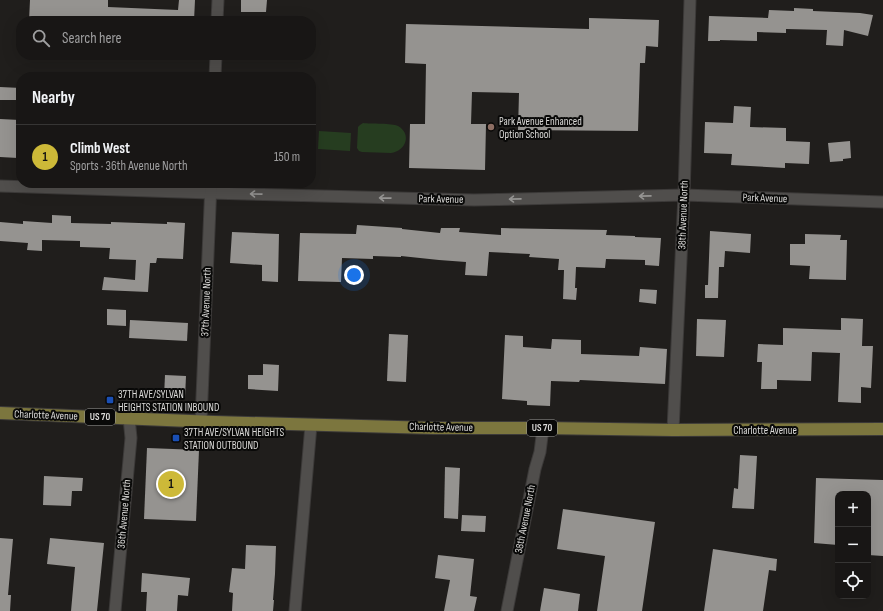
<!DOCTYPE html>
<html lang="en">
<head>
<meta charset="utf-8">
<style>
	body { margin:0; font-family:"Sofia Sans Condensed",sans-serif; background:#252322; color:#f1f3f6 }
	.controls { position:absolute; right:12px; bottom:12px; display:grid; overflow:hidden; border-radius:8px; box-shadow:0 4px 16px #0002 }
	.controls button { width:36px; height:36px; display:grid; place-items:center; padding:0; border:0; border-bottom:1px solid #363534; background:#181615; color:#f1f3f6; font:20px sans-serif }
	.you { position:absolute; left:354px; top:275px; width:14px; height:14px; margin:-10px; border:3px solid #fff; border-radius:50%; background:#1a73e8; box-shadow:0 0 0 6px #1a73e833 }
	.badge { display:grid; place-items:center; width:26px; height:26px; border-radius:50%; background:#cdb938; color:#111; font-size:13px; font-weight:700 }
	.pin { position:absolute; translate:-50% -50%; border:2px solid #fff; box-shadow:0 1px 4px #0006 }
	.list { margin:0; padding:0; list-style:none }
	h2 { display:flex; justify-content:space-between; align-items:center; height:52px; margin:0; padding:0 16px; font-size:17px }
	h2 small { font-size:13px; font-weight:400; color:#9f9fa0 }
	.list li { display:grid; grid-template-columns:26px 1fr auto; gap:12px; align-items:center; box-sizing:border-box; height:64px; padding:0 16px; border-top:1px solid #363534 }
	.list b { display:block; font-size:15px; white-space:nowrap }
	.list p { margin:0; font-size:13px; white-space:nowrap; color:#9f9fa0 }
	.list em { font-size:13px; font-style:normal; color:#9f9fa0 }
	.icon { flex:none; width:22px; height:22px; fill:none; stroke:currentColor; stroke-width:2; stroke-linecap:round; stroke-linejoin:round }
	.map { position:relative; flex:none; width:883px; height:611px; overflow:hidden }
	.search { position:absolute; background:#181615; box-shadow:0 4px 16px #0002; left:16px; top:16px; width:300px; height:44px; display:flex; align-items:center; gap:10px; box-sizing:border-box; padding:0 14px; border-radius:16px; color:#9f9fa0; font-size:15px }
	.panel { position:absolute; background:#181615; box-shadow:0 4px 16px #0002; left:16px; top:72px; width:300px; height:116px; border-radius:16px }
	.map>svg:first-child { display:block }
	.green { fill:#263d20 }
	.building { fill:#959390 }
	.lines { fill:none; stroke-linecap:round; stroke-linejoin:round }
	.street-casing { stroke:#3c3a39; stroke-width:13 }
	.primary-casing { stroke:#3c3a39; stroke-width:14 }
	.street { stroke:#504e4c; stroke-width:11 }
	.primary { stroke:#7c763e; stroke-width:12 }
	.oneway { stroke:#959492 }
	.education-dot { fill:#8d6e63; stroke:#090908; stroke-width:1.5 }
	.transit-dot { fill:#1a4fb4; stroke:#090908; stroke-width:1.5 }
	.labels { text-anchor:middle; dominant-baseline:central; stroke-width:4; stroke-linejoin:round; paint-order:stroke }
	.shield { fill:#090908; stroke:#9b9b99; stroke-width:1 }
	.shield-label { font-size:10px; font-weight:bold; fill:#dad9d7 }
	.poi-label { font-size:11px; fill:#dad9d7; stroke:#090908; text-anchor:start }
	.street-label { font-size:11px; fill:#dad9d7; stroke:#090908 }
</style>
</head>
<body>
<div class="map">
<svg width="883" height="611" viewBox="0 0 883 611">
	<rect width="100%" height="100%" fill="#201e1c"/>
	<!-- green -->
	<g class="green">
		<path d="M363 123C371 124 392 123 398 126 412 134 406 151 391 153L362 152 359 151 357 148 358 127 360 125Z"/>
		<polygon points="319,131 351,133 350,151 318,149"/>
	</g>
	<!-- building -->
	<g class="building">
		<polygon points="30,0 108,0 108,7 178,10 179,0 195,0 194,21 92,21 92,18 70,16 70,21 29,21"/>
		<polygon points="241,0 267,0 266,12 241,12"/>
		<polygon points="794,8 813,9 813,11 860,13 873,15 868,36 844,30 843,46 826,45 827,30 786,29 786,33 757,32 757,41 720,40 720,41 708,41 709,16 768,18 769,10 794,11"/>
		<polygon points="589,18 659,20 658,47 646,46 645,63 640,63 638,131 518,130 519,93 472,92 471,124 486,124 485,170 409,168 410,124 425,124 426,64 405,63 406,24 589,29"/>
		<polygon points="0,87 21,88 21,100 0,100"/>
		<polygon points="734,106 751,107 750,127 786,128 786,141 810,142 809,164 785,163 785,168 731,165 732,154 704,153 705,122 733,123"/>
		<polygon points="0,119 20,120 18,158 0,157"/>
		<polygon points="850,141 851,158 843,159 843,161 830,162 828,143"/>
		<polygon points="52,215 71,216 71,223 111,224 111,222 167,224 167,222 185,223 183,259 157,258 156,263 150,263 148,292 102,290 104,277 135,280 136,260 109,259 110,248 80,247 80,241 42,240 42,251 27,250 28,243 0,241 0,222 23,224 23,221 52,223"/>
		<polygon points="357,225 402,228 402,229 440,233 441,228 460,228 459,232 501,235 501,228 607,230 606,235 635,236 635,237 661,238 659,266 645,265 645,260 606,259 605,268 576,267 575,288 577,288 576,300 563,299 564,270 558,270 559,259 529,257 530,254 489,252 487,276 465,275 466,262 439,260 401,256 401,257 373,256 373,259 342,258 341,282 298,281 300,233 356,234"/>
		<polygon points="710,231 751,234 750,253 725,251 724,267 719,267 718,298 705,298 705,285 708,285"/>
		<polygon points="232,232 279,234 278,282 262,281 262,265 230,263"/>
		<polygon points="805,234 841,235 840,240 847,240 846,280 809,279 810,266 790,265 790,244 805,244"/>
		<polygon points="640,289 657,290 656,304 639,302"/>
		<polygon points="107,309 126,310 126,326 107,325"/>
		<polygon points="841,318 863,319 862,346 873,346 871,388 861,387 861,403 838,402 840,353 812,352 811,381 777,380 777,389 761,389 762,362 757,362 758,344 783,345 783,328 841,330"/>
		<polygon points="697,319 726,320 724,357 696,356"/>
		<polygon points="130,320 188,323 187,341 129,338"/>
		<polygon points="389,334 408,335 406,382 387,381"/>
		<polygon points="505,335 523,336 523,347 551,349 552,339 581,340 581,354 639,356 640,347 667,349 665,384 580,380 579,382 551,381 550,406 527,405 527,401 502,399"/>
		<polygon points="263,364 279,365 278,391 248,389 248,375 263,375"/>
		<polygon points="165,375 186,376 185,398 164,397"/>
		<polygon points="147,448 199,450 196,521 144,519"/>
		<polygon points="740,455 757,456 754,509 732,508 734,488 738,489"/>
		<polygon points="445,467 460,468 458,519 444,518"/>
		<polygon points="44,476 83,478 82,491 72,491 71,506 43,505"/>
		<polygon points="816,478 883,480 883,556 868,555 868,494 838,494 838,545 814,543"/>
		<polygon points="563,509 655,522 642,611 597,611 605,556 557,549"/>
		<polygon points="462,515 486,516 485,532 461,531"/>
		<polygon points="0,538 13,539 8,595 11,595 10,611 0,611"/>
		<polygon points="50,538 104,543 97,611 71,611 75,567 47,564"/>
		<polygon points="246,545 276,546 275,574 273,600 274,600 273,611 232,611 233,593 229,592 232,568 245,569"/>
		<polygon points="713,549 777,559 776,571 769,570 763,611 704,611"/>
		<polygon points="438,555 474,559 470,596 477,597 474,611 444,611 450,580 435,578"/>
		<polygon points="142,573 190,578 188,596 178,595 177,611 146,611 147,592 141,592"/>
		<polygon points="544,588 580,594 578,611 540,611"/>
	</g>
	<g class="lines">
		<defs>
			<g id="street">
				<polyline points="217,21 218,0"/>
				<polyline points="215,77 216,55"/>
				<polyline points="0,186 210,193 474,200 684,195 883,202"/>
				<polyline points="201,421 211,183"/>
				<polyline points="673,430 684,195 690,0"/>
				<polyline points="115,611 131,438 129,418"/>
				<polyline points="295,611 311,425"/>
				<polyline points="507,611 535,469 540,452 543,428"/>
			</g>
			<polyline id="primary" points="0,413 214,422 433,428 543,428 673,430 883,429"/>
		</defs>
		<!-- street casing -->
		<use href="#street" class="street-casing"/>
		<!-- primary casing -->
		<use href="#primary" class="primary-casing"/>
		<!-- street -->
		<use href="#street" class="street"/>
		<!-- primary -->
		<use href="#primary" class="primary"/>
	</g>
	<!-- one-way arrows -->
	<defs><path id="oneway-shaft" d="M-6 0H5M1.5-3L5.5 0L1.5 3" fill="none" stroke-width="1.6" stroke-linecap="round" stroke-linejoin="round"/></defs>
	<g class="oneway">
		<use href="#oneway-shaft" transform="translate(256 194) rotate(-179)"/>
		<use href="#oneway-shaft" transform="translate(645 196) rotate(179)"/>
		<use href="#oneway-shaft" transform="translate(385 198) rotate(-179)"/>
		<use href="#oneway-shaft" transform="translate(515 199) rotate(179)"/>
	</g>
	<!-- markers -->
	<circle class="education-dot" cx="491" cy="127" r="4"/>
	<g class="transit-dot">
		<rect x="106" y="396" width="8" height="8" rx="2"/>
		<rect x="172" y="434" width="8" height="8" rx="2"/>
	</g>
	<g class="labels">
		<!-- shield labels -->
		<g class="shield">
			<rect x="85" y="409" width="30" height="16" rx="3"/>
			<rect x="527" y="420" width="30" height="16" rx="3"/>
		</g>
		<g class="shield-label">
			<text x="100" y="417">US 70</text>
			<text x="542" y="428">US 70</text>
		</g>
		<!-- poi labels -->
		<g class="poi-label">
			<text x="499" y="121">Park Avenue Enhanced<tspan x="499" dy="13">Option School</tspan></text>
			<text x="118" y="394">37TH AVE/SYLVAN<tspan x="118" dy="13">HEIGHTS STATION INBOUND</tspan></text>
			<text x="184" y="432">37TH AVE/SYLVAN HEIGHTS<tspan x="184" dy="13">STATION OUTBOUND</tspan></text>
		</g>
		<!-- street labels -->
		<g class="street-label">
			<text transform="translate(765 198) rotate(2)">Park Avenue</text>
			<text transform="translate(441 199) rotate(1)">Park Avenue</text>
			<text transform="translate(683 215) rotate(-88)">38th Avenue North</text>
			<text transform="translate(206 302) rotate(-88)">37th Avenue North</text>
			<text transform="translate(46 415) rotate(2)">Charlotte Avenue</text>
			<text transform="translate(441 427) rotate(1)">Charlotte Avenue</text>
			<text x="765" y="430">Charlotte Avenue</text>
			<text transform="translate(124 514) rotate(-85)">36th Avenue North</text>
			<text transform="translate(525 519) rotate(-79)">38th Avenue North</text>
		</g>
	</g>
</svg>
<div class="controls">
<button>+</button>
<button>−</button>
<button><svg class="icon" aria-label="locate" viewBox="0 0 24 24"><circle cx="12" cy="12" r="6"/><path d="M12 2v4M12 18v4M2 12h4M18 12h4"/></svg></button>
</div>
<div class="you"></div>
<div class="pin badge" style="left:171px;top:484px">1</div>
<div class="search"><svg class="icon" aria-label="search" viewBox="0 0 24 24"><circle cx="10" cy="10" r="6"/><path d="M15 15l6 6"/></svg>Search here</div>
<section class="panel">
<h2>Nearby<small></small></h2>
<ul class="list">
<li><span class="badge">1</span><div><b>Climb West</b><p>Sports · 36th Avenue North</p></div><em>150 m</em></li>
</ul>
</section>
</div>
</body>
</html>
